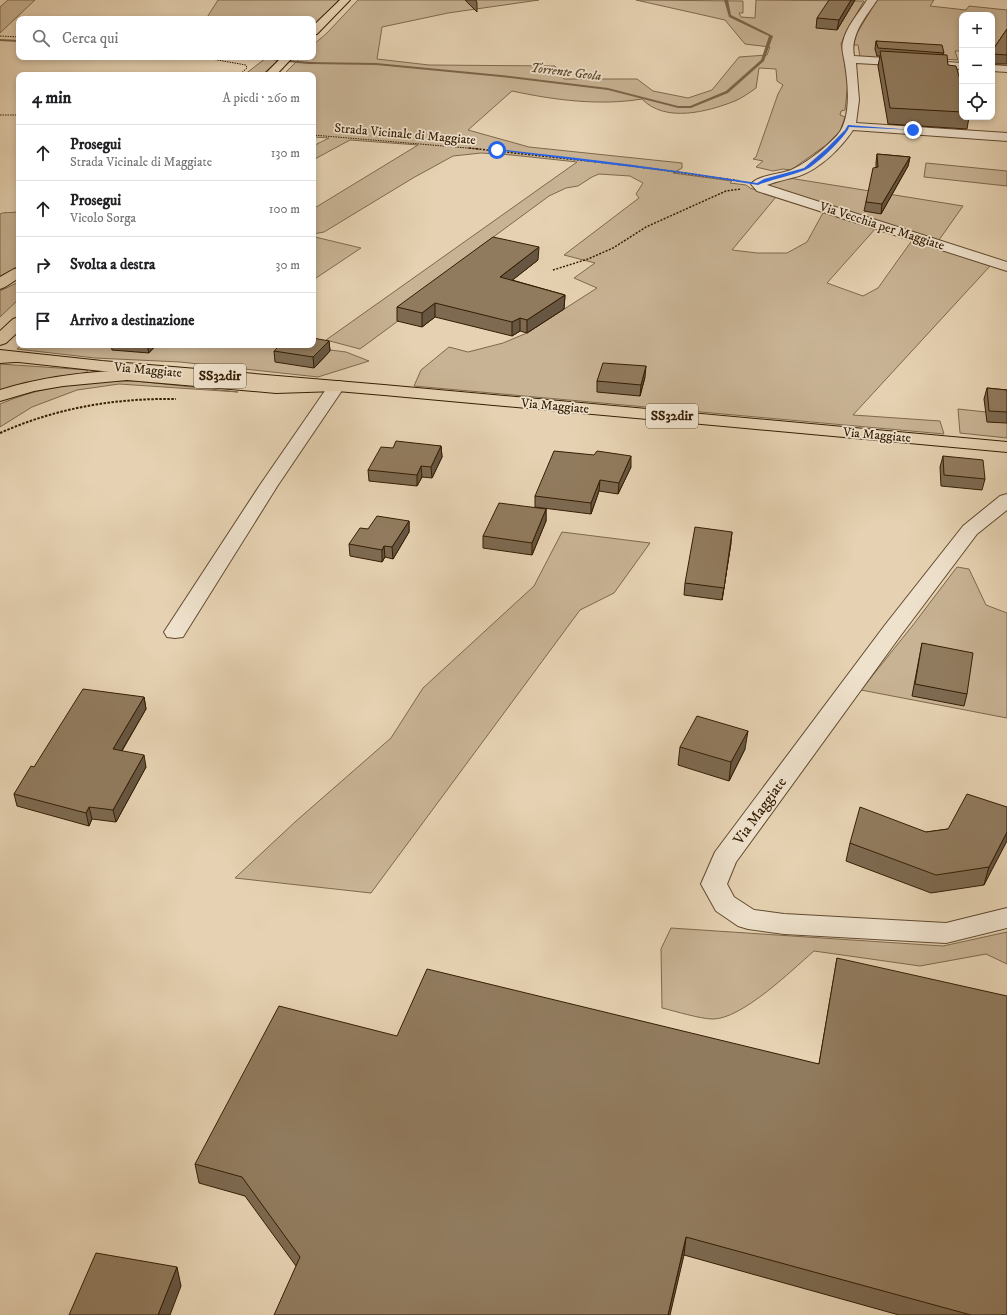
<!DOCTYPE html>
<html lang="it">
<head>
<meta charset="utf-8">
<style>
	body { margin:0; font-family:"IM FELL DW Pica",serif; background:#f6f6f6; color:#202124 }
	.controls { position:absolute; right:12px; top:12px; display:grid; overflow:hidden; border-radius:8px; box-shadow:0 2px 6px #0003 }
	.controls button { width:36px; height:36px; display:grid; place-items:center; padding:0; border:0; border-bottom:1px solid #e0e0e0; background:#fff; color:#202124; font:20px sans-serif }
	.stop { position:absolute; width:12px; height:12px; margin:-9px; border:3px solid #2563eb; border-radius:50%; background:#fff }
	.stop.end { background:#2563eb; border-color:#fff; box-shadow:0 1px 4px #0008 }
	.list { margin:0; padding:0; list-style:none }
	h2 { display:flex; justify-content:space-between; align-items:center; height:52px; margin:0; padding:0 16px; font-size:17px }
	h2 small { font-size:13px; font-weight:400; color:#757577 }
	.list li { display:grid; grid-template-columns:26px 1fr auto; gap:12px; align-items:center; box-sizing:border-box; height:56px; padding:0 16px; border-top:1px solid #e0e0e0 }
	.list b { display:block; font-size:15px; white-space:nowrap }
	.list p { margin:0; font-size:13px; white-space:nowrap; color:#757577 }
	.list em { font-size:13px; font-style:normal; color:#757577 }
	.icon { flex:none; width:22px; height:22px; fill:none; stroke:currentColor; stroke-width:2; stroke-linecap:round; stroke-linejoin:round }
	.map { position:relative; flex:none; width:1007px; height:1315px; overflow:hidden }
	.search { position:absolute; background:#fff; box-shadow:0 2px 6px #0003; left:16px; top:16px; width:300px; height:44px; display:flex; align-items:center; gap:10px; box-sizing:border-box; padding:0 14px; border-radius:8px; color:#757577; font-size:15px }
	.panel { position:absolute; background:#fff; box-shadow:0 2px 6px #0003; left:16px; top:72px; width:300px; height:276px; border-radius:8px }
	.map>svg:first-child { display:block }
	.green { fill:#c8b394; stroke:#7e684c }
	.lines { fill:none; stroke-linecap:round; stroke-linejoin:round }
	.stream { fill:#7b6448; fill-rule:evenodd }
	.minor-casing { stroke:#614a2f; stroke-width:2 }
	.major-casing { stroke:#351d03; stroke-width:2 }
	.highway-casing { stroke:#351d03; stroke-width:2 }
	.path-far2 { stroke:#351d03; stroke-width:1; stroke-dasharray:1.5 1; stroke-linecap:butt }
	.path-far1 { stroke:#351d03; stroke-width:1.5; stroke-dasharray:2 1.5; stroke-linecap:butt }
	.path { stroke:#351d03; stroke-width:2; stroke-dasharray:2.5 1.5; stroke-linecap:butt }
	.minor { fill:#efe2cd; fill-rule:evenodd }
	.major { fill:#e6d2b2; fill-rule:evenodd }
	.highway { fill:#e6d2b2; fill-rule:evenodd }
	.wall { fill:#7d6a51; stroke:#351d03 }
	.shaded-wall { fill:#665642; stroke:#351d03 }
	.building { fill:#917b5e; stroke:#351d03 }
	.route { fill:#2563eb }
	.labels { text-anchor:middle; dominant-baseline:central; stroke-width:3.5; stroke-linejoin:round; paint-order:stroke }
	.far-water-label { font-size:13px; font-style:italic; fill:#5e472b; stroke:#efe2cd }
	.far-street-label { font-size:13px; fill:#351d03; stroke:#efe2cd }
	.shield { fill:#efe2cd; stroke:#6d5840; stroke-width:1 }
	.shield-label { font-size:14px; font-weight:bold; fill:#351d03 }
	.street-label { font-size:15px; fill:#351d03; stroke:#efe2cd }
</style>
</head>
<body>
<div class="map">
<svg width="1007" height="1315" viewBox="0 0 1007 1315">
	<rect width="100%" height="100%" fill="#e6d2b2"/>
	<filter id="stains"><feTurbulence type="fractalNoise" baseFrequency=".005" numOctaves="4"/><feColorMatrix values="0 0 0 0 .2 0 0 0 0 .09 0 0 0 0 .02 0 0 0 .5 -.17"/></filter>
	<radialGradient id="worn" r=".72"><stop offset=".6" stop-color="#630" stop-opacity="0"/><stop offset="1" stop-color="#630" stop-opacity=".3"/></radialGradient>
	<!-- green -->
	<g class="green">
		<polygon points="8,0 35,0 0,33 0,7"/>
		<polygon points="218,0 339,0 313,27 313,19 206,19"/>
		<path d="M358 0H539L448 13 382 27 377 59 429 65 555 66 564 79H637L653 91 688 98 712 90 739 57 767 55 770 47 745 44 725 20 636 0 743 1V13H739L741 17 755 18 756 0 864 1 846 32 841 44 848 82 845 110 841 111 840 115 845 117 840 131 826 145 791 170 783 169 773 171 756 167 763 161 753 159 756 157 778 94 783 85 777 81 776 69 759 68 756 88C749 93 742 98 735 101 707 112 665 123 642 99 599 106 554 100 512 91L468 130 529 147 682 163V168L673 173 732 181 730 183 746 185 750 188 776 197 732 250 757 253H787L807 242 824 211 876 228 827 283 863 296 878 288 913 239 991 265 853 415 940 421 944 434 414 386 421 370 449 347 468 352 503 343 527 333 597 288 574 278 595 263 564 255 639 198 636 194 643 183 630 176 599 174 592 177 578 186 566 188 549 196 477 249 398 321 360 349 326 340 577 162 512 155 481 153 453 156 413 178 324 232 313 234V209L418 145 350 140 313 160V146L329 138 313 137V75H283L301 57H313V45L327 33Z"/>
		<polygon points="877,0 934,0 930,6 966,10 969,6 1007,10 1007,36 999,47 992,48 992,15 962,15 962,51 955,51 958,60 943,59 943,61 860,57 858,45 853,45 857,33"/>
		<polygon points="258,57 282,57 262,75 244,75 266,58"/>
		<polygon points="926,163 1007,171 1007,186 924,177"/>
		<polygon points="789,178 963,206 939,240 766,186"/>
		<path d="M19 211V265L0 279V214C7 211 12 214 19 211Z"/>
		<polygon points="315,237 361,248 313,280 313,239"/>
		<polygon points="19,282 19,299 0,317 0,291"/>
		<polygon points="21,345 291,345 346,352 369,361 318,377 180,362 95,358 17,349"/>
		<path d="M0 364 88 370 86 373C57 377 27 381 0 392Z"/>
		<path d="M98 381H136L238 392 119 384 77 390 32 407 0 427V404C32 390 64 385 98 381Z"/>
		<polygon points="958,409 986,412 1007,423 1007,438 960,433"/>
		<polygon points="562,532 650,543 614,593 580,610 371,893 235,878 295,822 391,738 423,688 534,586"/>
		<polygon points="957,567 969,569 986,605 1007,613 1007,718 861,690 913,625"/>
		<path d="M671 928 943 946 1007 932V964L986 954 920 966 814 951C792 970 742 1019 713 1019 700 1019 675 1011 662 1008L661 949Z"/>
	</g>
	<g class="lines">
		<!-- stream -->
		<g class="stream">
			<polygon points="724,0 728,0 731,15 773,36 764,61 728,93 691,108 678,108 608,90 501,77 376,65 309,64 277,61 261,57 309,62 376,63 501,75 608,88 678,106 690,106 726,91 761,60 769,36 729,17"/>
			<polygon points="0,39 19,40 19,42 0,41"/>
		</g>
		<defs>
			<g id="minor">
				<path d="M867 0H877C866 17 850 34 854 56L962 63V69L856 63 859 100 856 123 1007 133V141L853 130C841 148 820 169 799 176 789 179 777 181 767 185L1007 262V271L757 191 751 184C758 175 781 174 791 170 804 165 834 142 841 130 851 112 848 83 845 64 844 57 841 49 843 42 846 27 859 13 867 0Z"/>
				<polygon points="992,65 1007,66 1007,72 992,71"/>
				<polygon points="337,381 343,382 345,386 278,485 186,632 183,637 175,638 167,637 164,632 260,485 331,382"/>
				<polygon points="1007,494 1007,510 977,534 901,635 736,862 727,884 734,897 754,910 784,914 946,923 1007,908 1007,928 946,943 784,934 748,929 738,926 716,911 701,884 715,852 885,625 963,526 1000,496"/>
			</g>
			<polygon id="major" points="0,350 102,361 384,385 1007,442 1007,452 384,395 102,371 0,360"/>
			<g id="highway">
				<polygon points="340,0 350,0 317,34 313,35 313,26"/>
				<polygon points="282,57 293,57 276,75 264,75"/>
				<polygon points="19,268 19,278 5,287 0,289 0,277 14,269"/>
				<polygon points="19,317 19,331 6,343 0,345 0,331 13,319"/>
				<polygon points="0,353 29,355 31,358 29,361 0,363"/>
				<path d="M127 370 276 383 337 381 343 382 345 386 343 390 337 391 276 393 127 380 63 386 34 391 0 401V390C41 377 84 372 127 370Z"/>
			</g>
		</defs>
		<!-- minor casing -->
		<use href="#minor" class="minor-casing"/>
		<!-- major casing -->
		<use href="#major" class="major-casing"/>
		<!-- highway casing -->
		<use href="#highway" class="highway-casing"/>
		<!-- path-far2 -->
		<g class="path-far2">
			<polyline points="0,36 19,37"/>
			<polyline points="200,57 246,65 247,68 239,75"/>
			<polyline points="0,115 19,115"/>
			<polyline points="313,135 479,149"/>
		</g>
		<!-- path-far1 -->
		<g class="path-far1">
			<polyline points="469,148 633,166 740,181"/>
			<polyline points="553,270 588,259 613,248 646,227 726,191 741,189"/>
		</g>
		<!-- path -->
		<path class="path" d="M0 433C56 408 115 398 176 399"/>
		<!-- minor -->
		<use href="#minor" class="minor"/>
		<!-- major -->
		<use href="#major" class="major"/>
		<!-- highway -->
		<use href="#highway" class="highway"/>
	</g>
	<!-- wall -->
	<g class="wall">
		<polygon points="465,0 476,0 477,3 477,12"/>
		<polygon points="855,0 837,30 816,28 817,18"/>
		<polygon points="1007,29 1007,64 992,64 992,51"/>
		<polygon points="876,41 944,53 943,54 948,65 962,86 962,117 969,117 967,129 888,124 878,66 880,56 877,56 875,49"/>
		<polygon points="877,154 910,157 908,166 881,214 864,211 866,202 876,168 876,163"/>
		<polygon points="538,260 512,280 565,295 564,309 527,333 520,331 512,336 435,317 422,327 397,321 397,307"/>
		<polygon points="329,341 330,351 314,368 275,362 274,351"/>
		<polygon points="111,345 156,345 149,353 112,350"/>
		<polygon points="645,377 640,396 597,392 597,381"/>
		<polygon points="987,388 1007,390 1007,423 987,422 984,399"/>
		<polygon points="441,446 442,457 432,478 422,477 417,486 369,481 368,470 393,448"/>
		<polygon points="943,456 985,479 982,490 941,486 940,467"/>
		<polygon points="631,467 618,494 599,491 591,514 535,507 535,496"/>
		<polygon points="546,509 546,521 532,555 483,548 483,536"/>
		<polygon points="409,521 409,532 393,559 385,557 382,562 350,556 349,544 368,529"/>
		<polygon points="731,543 722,600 684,595 685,583"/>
		<polygon points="922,643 967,694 964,706 912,696"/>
		<polygon points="144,697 146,709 122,751 146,767 116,822 92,819 89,826 17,806 14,794 34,767"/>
		<polygon points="680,747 745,749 729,781 678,765"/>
		<polygon points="1007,807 984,885 931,893 846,861 850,843 948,829"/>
		<polygon points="837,958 1007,1315 899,1315 684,1255 296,1266 245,1196 199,1183 195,1164 397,1036 819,1064 834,976"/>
	</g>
	<!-- shaded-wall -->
	<g class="shaded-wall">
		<polygon points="851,0 855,0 837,30 839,20"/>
		<polygon points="910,157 908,166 881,214 882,204"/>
		<polygon points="539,247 538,260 500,290 500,277"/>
		<polygon points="565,295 564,309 527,333 527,320"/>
		<polygon points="435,303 435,317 422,327 422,313"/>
		<polygon points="520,318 520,331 512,336 512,322"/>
		<polygon points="329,341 330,351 314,368 313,357"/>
		<polygon points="147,345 156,345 149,353"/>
		<polygon points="646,366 645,377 640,396 641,385"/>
		<polygon points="441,446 442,457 432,478 431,467"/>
		<polygon points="631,456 631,467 618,494 619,483"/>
		<polygon points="421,466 422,477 417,486 417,475"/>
		<polygon points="600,480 599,491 591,514 591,503"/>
		<polygon points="546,509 546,521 532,555 532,543"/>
		<polygon points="409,521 409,532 393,559 392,547"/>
		<polygon points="732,532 731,543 722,600 724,588"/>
		<polygon points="384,546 385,557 382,562 382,550"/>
		<polygon points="144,697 146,709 115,762 113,749"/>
		<polygon points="748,731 745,749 729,781 731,762"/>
		<polygon points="144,755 146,767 116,822 113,810"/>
		<polygon points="89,807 92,819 89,826 86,813"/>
		<polygon points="1007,832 1007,841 984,885 989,867"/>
		<polygon points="686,1237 684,1255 670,1315 668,1315"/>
		<polygon points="177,1267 181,1286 170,1315 158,1315"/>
	</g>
	<!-- building -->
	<g class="building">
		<polygon points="829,0 851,0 839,20 817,18"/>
		<polygon points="1007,29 1007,55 992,54 992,51"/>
		<polygon points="876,41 942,45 944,53 878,48"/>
		<polygon points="880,51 947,55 948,65 956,66 962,86 962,112 890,108"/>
		<polygon points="877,154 910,157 882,204 866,202 873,168 878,167"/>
		<polygon points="493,237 539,247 500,277 565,295 527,320 520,318 512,322 435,303 422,313 397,307"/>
		<polygon points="313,338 329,341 313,357 274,351 280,345 313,345"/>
		<polygon points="603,363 646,366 641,385 597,381"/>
		<polygon points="987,388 1007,390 1007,412 989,411"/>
		<polygon points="396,441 441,446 431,467 421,466 417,475 368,470 381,447 393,448"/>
		<polygon points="554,451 594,455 597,451 631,456 619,483 600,480 591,503 535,496"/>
		<polygon points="943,456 983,460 985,479 944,475"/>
		<polygon points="499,503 546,509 532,543 483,536"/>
		<polygon points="377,516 409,521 392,547 384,546 382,550 349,544 360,528 368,529"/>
		<polygon points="695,527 732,532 724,588 685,583"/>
		<polygon points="922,643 973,653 967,694 915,684"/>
		<polygon points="83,689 144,697 113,749 144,755 113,810 89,807 86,813 14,794 31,766 34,767"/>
		<polygon points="697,716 748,731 731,762 680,747"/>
		<polygon points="967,794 1007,807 1007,832 989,867 936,875 850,843 860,807 926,832 948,829"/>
		<polygon points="837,958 1007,996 1007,1315 971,1315 686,1237 668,1315 274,1315 300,1257 242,1177 195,1164 279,1006 397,1036 427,969 819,1064"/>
		<polygon points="96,1253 177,1267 158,1315 69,1315"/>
	</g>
	<!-- route -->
	<path class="route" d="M848 125 914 130 849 127C847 136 814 167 805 170 790 176 773 179 758 185L688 174 495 150 497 149C584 158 671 169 757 183L764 179 804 168 827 148 845 130Z"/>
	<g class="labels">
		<!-- far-water labels -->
		<g class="far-water-label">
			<text transform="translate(566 72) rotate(7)">Torrente Geola</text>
		</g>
		<!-- far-street labels -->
		<g class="far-street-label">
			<text transform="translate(405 134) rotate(5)">Strada Vicinale di Maggiate</text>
			<text transform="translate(882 226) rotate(18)">Via Vecchia per Maggiate</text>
			<text transform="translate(148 370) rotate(5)">Via Maggiate</text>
			<text transform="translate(555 406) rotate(5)">Via Maggiate</text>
			<text transform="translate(877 435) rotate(5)">Via Maggiate</text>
		</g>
		<!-- shield labels -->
		<g class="shield">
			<rect x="194" y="364" width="52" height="24" rx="3"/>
			<rect x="646" y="404" width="52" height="24" rx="3"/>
		</g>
		<g class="shield-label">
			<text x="220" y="376">SS32dir</text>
			<text x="672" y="416">SS32dir</text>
		</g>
		<!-- street labels -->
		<g class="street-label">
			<text transform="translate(760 811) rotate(-54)">Via Maggiate</text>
		</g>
	</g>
	<rect width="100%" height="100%" filter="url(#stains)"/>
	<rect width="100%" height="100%" fill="url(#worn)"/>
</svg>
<div class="controls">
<button>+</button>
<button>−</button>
<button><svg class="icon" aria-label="locate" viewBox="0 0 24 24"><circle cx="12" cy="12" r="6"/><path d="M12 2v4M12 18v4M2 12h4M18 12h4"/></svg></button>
</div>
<div class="stop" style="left:497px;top:150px"></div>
<div class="stop end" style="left:913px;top:130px"></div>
<div class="search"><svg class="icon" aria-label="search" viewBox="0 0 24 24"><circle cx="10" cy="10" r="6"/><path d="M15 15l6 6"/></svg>Cerca qui</div>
<section class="panel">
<h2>4 min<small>A piedi · 260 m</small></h2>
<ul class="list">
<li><svg class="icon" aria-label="ahead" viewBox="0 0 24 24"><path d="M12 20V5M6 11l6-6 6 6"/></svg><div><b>Prosegui</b><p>Strada Vicinale di Maggiate</p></div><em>130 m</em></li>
<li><svg class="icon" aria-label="ahead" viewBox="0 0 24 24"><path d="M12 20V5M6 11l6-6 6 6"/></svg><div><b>Prosegui</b><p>Vicolo Sorga</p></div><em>100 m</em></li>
<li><svg class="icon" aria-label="right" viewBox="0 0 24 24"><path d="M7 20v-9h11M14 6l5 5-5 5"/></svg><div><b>Svolta a destra</b></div><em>30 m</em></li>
<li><svg class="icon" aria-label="arrive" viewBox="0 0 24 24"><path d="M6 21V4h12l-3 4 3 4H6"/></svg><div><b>Arrivo a destinazione</b></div></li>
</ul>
</section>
</div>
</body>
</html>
